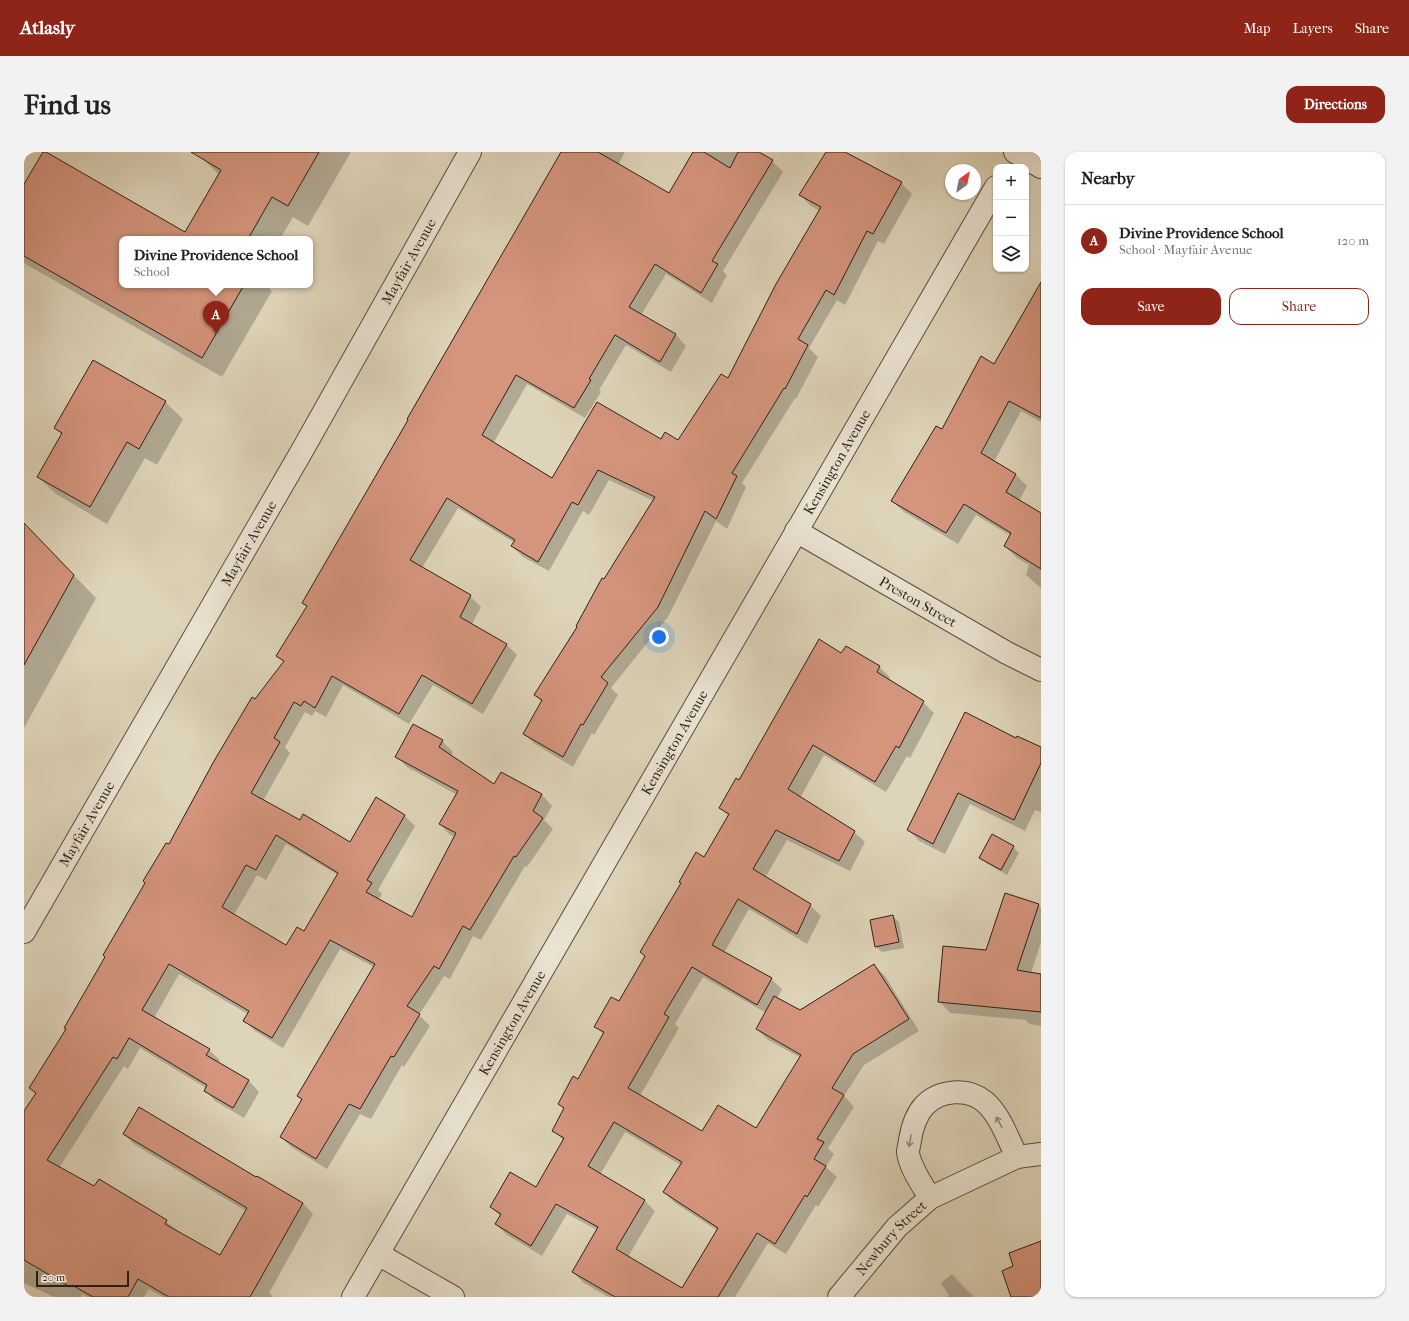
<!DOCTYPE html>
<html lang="en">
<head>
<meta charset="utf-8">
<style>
	body { margin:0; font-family:"IM FELL French Canon",serif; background:#f2f2f2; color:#222 }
	.controls { position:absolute; right:12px; top:12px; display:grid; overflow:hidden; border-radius:8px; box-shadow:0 1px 3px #0004 }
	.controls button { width:36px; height:36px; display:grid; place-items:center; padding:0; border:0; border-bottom:1px solid #e0e0e0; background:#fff; color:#222; font:20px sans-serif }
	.compass { position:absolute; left:921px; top:12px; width:36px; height:36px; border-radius:50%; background:#fff; box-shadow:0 1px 3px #0004; rotate:32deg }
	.scale { position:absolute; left:12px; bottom:10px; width:93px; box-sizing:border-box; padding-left:4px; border:2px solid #2e2018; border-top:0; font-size:11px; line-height:14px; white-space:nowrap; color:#2e2018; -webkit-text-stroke:3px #eae3d2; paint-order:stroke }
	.you { position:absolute; left:635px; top:485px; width:14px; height:14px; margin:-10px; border:3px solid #fff; border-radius:50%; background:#1a73e8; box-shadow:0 0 0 6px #1a73e833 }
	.badge { display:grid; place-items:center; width:26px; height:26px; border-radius:50%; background:#8f2418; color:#fff; font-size:13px; font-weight:700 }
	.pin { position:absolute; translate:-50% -33px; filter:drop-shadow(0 1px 2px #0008) }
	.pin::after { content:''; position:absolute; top:21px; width:14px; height:12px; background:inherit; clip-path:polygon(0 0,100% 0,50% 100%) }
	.popup { position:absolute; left:95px; top:84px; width:194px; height:52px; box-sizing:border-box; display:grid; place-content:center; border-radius:8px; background:#fff; filter:drop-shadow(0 1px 3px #0005); font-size:13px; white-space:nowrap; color:#767676 }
	.popup b { font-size:15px; color:#222 }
	.popup::after { content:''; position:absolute; left:50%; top:100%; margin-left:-8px; border:8px solid transparent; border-top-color:#fff }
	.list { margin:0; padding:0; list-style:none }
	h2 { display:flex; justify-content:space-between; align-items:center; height:52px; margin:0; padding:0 16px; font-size:17px }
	h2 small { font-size:13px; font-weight:400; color:#767676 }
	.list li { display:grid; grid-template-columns:26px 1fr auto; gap:12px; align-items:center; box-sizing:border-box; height:72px; padding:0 16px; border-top:1px solid #e0e0e0 }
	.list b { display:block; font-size:15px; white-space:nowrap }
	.list p { margin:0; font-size:13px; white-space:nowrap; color:#767676 }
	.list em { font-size:13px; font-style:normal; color:#767676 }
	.actions { display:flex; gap:8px; padding:12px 16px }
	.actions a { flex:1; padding:9px 0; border:1px solid #8f2418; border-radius:12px; text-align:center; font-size:14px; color:#8f2418 }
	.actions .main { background:#8f2418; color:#fff }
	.icon { flex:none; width:22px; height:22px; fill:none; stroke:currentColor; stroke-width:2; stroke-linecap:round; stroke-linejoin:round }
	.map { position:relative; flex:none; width:1017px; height:1145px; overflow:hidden; border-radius:12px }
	header { display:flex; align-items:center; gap:24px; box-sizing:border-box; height:56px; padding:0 20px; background:#8f2418; color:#fff }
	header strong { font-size:19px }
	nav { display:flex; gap:22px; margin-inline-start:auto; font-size:14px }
	.intro { display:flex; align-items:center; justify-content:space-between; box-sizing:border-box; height:96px; padding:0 24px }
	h1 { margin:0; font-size:28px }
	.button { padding:10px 18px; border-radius:12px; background:#8f2418; color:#fff; font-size:14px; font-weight:700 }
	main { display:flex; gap:24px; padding:0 24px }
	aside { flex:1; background:#fff; border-radius:12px; box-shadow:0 1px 3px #0004 }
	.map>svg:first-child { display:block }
	.shadow { fill:#0003; fill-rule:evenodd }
	.building { fill:#d5957d; stroke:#2e2018; fill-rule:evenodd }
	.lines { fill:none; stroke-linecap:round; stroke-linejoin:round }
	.minor-casing { stroke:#5a4d40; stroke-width:24 }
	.minor { stroke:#eae3d2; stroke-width:22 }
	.oneway { stroke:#958b7e }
	.labels { text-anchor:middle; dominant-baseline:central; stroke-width:3; stroke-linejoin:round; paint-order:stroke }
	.street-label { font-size:14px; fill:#2e2018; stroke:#eae3d2 }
</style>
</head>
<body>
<header>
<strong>Atlasly</strong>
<nav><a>Map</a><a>Layers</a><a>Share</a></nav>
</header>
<div class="intro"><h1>Find us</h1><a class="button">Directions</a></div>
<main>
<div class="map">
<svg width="1017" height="1145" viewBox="0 0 1017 1145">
	<rect width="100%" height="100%" fill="#ded4b9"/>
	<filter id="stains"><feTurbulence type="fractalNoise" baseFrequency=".005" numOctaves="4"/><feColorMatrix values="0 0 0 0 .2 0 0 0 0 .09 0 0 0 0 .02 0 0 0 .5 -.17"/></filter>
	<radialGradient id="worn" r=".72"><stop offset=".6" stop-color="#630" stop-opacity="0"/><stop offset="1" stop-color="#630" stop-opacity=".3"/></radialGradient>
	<!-- shadow -->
	<g class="shadow">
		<polygon points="20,0 162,81 195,23 177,5 179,0 327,0 284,74 269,65 256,87 98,87 98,133 242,133 248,139 198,225 0,111 0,34"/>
		<path d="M538 0H601L594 13 645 42 670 0H734L748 9 759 20 699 119 703 123 688 151 642 122 617 163 652 183 662 194 647 220 602 193 575 238 577 240 561 266 503 232 469 292 529 328 638 288 655 290 704 227 796 59 787 54 776 43 803 0H819L877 31 888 42 860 92 854 89 821 153 813 148 785 196 794 205 772 247 771 246 718 331 722 335 703 377 692 369 644 465 587 536 594 543 570 583 568 581 549 615 511 592 500 582 518 550 511 543 630 349 585 328 565 363 559 359 525 419 499 405 488 394 491 391 434 356 398 416 446 444 457 455 448 472 482 492 493 503 459 562 409 533 385 572 319 533 302 565 291 559 288 564 281 560 261 595 266 601 239 649 276 669 327 691 352 647 381 664 391 674 354 738 358 742 354 748 388 766 431 685 426 683 416 672 433 643 383 615 373 605 390 573 418 589 429 600 427 604 470 634 477 621 518 643 528 654 520 668 529 677 503 715 501 714 457 788 449 784 426 827 420 824 395 863 406 874 380 915 378 913 347 967 336 962 303 1017 267 995 257 984 278 948 275 944 350 815 316 797 259 896 231 879 220 868 224 862 155 822 130 866 185 898 196 908 194 911 225 929 235 940 220 966 191 949 181 938 182 936 116 896 104 917 100 914 35 1016 71 1036 142 1069 153 1079 196 1104 222 1059 111 993 100 982 232 1026 279 1051 289 1062 245 1141 249 1145H139L125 1137 120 1145H63L58 1142 57 1145H30L0 1131V961L12 942 6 936 43 878 145 694 231 548 260 511 254 504 284 456 279 451ZM262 692 314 723 280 780 262 795 210 763 233 723 242 728Z"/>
		<polygon points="1017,132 1017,270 997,259 970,310 992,323 1003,334 995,349 1017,362 1017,436 1002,423 1005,413 993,406 981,394 987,384 952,363 934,392 880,360 868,349 918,279 971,213"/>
		<polygon points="141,250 159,267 133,313 121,306 83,372 32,342 14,325 38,283 31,276"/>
		<polygon points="0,372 72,446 0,576"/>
		<path d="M818 503 855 515 866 525 864 528 899 550 910 561 886 606 883 604 862 640 800 603 776 646 830 680 841 690 826 719 763 688 741 726 786 753 797 764 783 792 725 757 700 801 747 827 758 837 753 847 776 859 850 813 861 824 895 879 840 913 820 944 830 955 804 996 810 1002 802 1015 813 1025 794 1055 792 1053 762 1102 744 1091 711 1145H584L560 1131 549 1120 573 1078 543 1062 518 1104 483 1083 472 1072 477 1065 467 1055 512 1036 540 989 529 978 541 958 535 952 554 929 580 883 572 875 595 850 622 805 617 800 681 706 705 664 696 656 715 629ZM679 825 742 861 733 877 744 888 777 906 732 978 679 981 616 944 655 876 651 872ZM601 980 657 1013 640 1040 651 1051 694 1079 659 1137 604 1105 631 1059 620 1048 576 1023Z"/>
		<polygon points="993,588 1017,596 1017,660 1011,658 1001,679 946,652 921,702 895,689 884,678"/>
		<polygon points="989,695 995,701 983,723 962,711 957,706"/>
		<polygon points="1014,753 1017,756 1017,790 1007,821 1017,823 1017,874 1005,872 1002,868 926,861 915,849 962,799"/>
		<polygon points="869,764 875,770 880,796 858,800 852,795"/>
		<polygon points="928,1122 938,1133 950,1145 923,1145 925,1143 917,1131"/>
	</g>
	<!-- building -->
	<g class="building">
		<polygon points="19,0 22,0 161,80 197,18 167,0 295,0 264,54 248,45 224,87 98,87 98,133 220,133 178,206 0,104 0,32"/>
		<path d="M537 0H574L645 41 669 0H680L706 16 714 0H735L749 8 688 109 694 112 677 141 631 112 605 155 652 182 636 210 591 183 565 227 567 228 550 256 492 223 458 283 528 326 573 250 637 287 641 280 654 288 697 222 704 226 752 132 797 55 775 43 802 0H821L878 30 849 82 843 79 810 143 802 138 774 187 784 193 761 237 760 236 708 321 713 324 692 367 681 359 634 455 577 525 584 531 559 573 557 572 539 605 499 582 518 548 510 543 553 475 552 474 578 426 580 427 631 345 574 318 554 353 548 350 514 410 487 394 491 388 423 346 386 408 447 443 436 465 483 492 448 552 398 523 375 562 308 524 291 556 280 549 277 554 270 550 250 586 256 590 227 641 276 668 279 662 326 690 352 645 381 663 343 728 348 731 342 740 388 765 432 681 415 672 434 639 371 605 389 572 419 588 415 595 470 632 477 620 518 642 509 659 519 666 492 705 490 704 446 778 439 774 415 817 410 814 383 854 396 862 370 905 367 904 336 957 325 952 292 1007 256 985 278 947 273 944 351 812 306 788 248 886 219 869 225 859 145 812 118 858 186 897 182 903 225 928 209 956 180 939 183 933 105 886 93 907 89 905 23 1008 70 1034 75 1027 143 1068 141 1072 196 1103 223 1056 99 982 115 955 232 1025 233 1024 279 1051 226 1145H145L114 1127 104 1145H69L48 1133 46 1135 0 1108V959L12 941 5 936 42 877 40 876 81 805 79 803 121 731 119 729 142 691 145 692 190 609 228 545 231 547 260 509 252 504 283 454 278 451 384 268 383 267ZM252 683 314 721 280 779 273 775 262 793 198 755 222 713 232 718Z"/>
		<polygon points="1017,130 1017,266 985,249 957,301 992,322 982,340 1017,361 1017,417 980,394 987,381 940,352 922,381 867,349 912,274 918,277 957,204 970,212"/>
		<polygon points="69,208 142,249 115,297 103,290 66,355 13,325 38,281 30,276"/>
		<polygon points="0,371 50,423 0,513"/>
		<path d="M795 487 817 501 822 494 856 514 853 520 900 549 875 596 872 594 851 630 789 593 764 637 831 679 815 709 752 678 729 717 787 752 773 782 714 747 688 793 748 826 733 853 668 815 640 862 645 865 604 936 678 979 694 953 732 976 777 903 732 877 750 844 776 858 850 812 885 867 829 902 808 936 820 943 793 987 800 990 790 1007 802 1014 783 1045 781 1043 751 1092 733 1081 694 1145H591L548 1120 574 1075 532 1052 507 1094 471 1072 477 1062 466 1055 486 1020 512 1035 540 986 528 979 540 956 534 952 549 924 554 927 580 880 570 875 587 845 595 849 621 804 616 800 657 731 655 730 672 700 680 705 705 662 695 656 712 626 715 628ZM590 970 658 1010 639 1040 694 1076 658 1136 592 1097 621 1048 564 1014Z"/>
		<polygon points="941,560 992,586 993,584 1017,595 1017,611 990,668 934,641 909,692 883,678"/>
		<polygon points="968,682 990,694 977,718 955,706"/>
		<polygon points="981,741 1015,752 993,818 1017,822 1017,860 914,850 919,794 962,798"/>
		<polygon points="869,763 875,790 851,795 846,768"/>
		<polygon points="1017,1089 1017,1145 987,1145 978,1119 989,1114 985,1101"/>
	</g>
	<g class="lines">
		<defs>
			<g id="minor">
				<polyline points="991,0 1017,15"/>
				<path id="s1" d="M772 379 983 501 1017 518"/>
				<path id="s2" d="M0 780 279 297 446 0"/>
				<path d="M906 1046C899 1034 885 1014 884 1000 884 996 886 991 886 988 888 976 892 963 900 954 915 938 944 935 961 950 976 963 984 987 993 1005"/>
				<polyline points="354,1102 429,1145"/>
				<path id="s3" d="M329 1145 972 35"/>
				<path id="s4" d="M815 1145 873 1075 906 1046 993 1005 1017 1002"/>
			</g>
		</defs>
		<!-- minor casing -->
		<use href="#minor" class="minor-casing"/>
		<!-- minor -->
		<use href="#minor" class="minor"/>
	</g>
	<!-- one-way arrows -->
	<defs><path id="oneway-shaft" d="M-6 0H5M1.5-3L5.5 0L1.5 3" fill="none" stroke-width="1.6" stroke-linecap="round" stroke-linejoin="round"/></defs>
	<g class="oneway">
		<use href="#oneway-shaft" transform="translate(975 970) rotate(-119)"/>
		<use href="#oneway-shaft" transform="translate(886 989) rotate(100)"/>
	</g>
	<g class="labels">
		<!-- street labels -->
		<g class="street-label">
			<text stroke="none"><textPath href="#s2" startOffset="773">Mayfair Avenue</textPath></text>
			<text stroke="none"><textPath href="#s3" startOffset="965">Kensington Avenue</textPath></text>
			<text stroke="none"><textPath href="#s2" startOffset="449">Mayfair Avenue</textPath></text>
			<text stroke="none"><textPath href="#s1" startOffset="141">Preston Street</textPath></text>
			<text stroke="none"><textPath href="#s3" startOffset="641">Kensington Avenue</textPath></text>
			<text stroke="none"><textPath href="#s2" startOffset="125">Mayfair Avenue</textPath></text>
			<text stroke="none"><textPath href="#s3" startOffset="317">Kensington Avenue</textPath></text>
			<text stroke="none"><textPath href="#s4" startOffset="79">Newbury Street</textPath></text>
		</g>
	</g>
	<rect width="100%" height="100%" filter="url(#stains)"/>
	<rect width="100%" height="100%" fill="url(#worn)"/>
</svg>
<div class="controls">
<button>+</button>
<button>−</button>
<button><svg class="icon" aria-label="layers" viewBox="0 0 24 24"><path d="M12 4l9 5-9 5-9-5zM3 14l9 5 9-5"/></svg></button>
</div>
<svg class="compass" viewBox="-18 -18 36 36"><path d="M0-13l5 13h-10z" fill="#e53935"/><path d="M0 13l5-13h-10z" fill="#767676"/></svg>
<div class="scale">20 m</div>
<div class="you"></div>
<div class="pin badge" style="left:192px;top:182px">A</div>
<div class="popup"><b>Divine Providence School</b>School</div>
</div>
<aside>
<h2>Nearby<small></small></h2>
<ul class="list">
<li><span class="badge">A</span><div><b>Divine Providence School</b><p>School · Mayfair Avenue</p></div><em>120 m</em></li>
</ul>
<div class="actions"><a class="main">Save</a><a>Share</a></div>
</aside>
</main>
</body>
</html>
